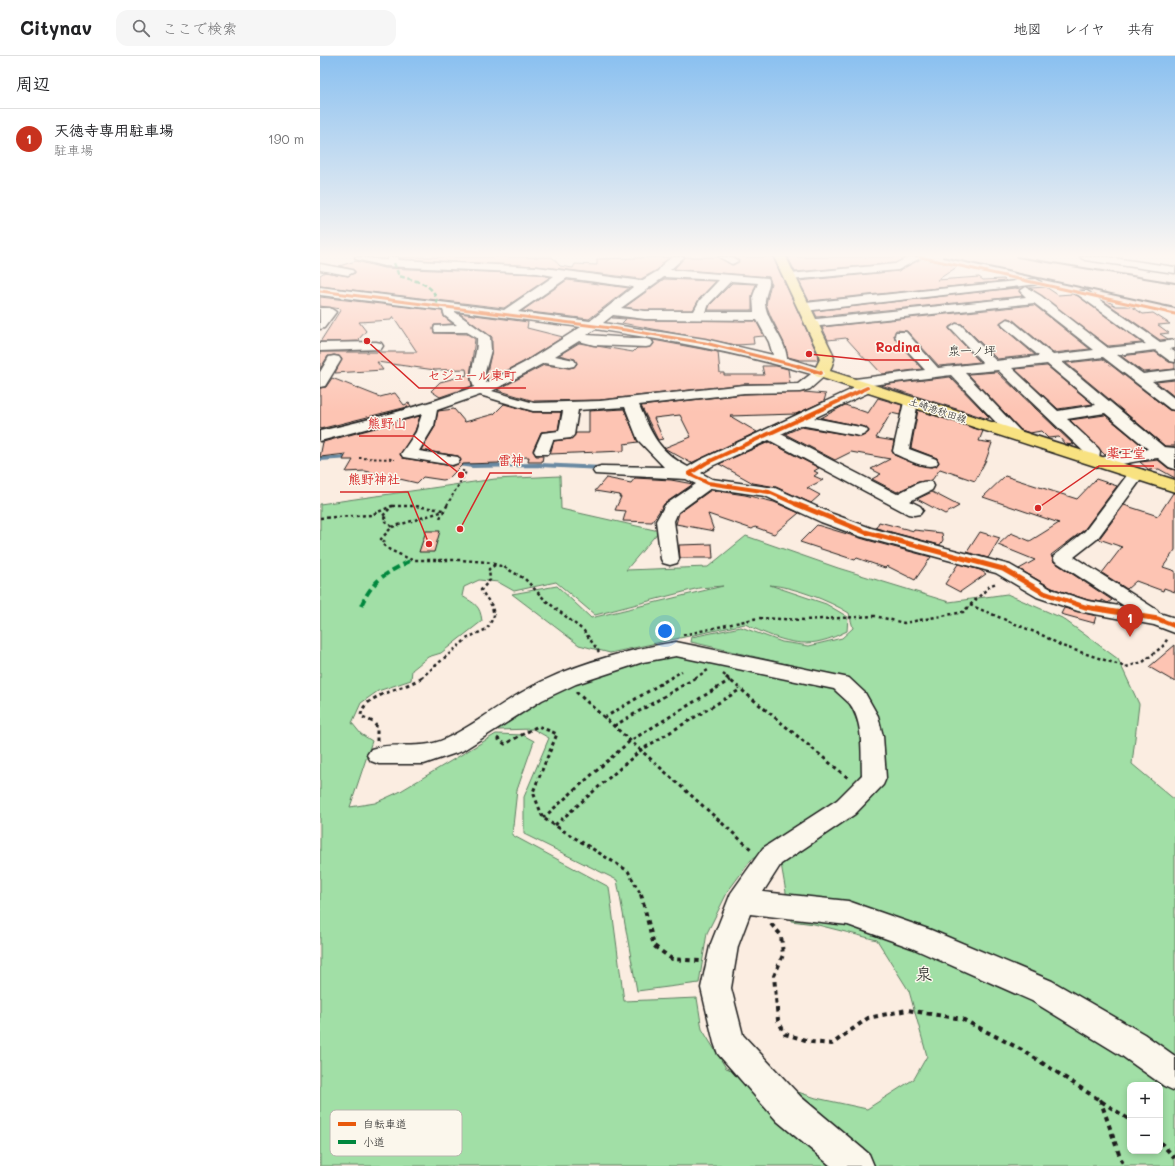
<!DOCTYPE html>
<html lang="ja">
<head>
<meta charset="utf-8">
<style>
	body { margin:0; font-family:Mali,"Klee One",sans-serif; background:#f6f6f6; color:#202124 }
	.controls { position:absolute; right:12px; bottom:12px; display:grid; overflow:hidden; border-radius:8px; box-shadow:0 2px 6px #0003 }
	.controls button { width:36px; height:36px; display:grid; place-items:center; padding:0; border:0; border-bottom:1px solid #e0e0e0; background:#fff; color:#202124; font:20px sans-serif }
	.you { position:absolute; left:345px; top:575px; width:14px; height:14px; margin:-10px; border:3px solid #fff; border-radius:50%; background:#1a73e8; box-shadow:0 0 0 6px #1a73e833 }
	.badge { display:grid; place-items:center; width:26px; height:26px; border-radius:50%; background:#c8321e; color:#fff; font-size:13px; font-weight:700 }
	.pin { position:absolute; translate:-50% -33px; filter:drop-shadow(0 1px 2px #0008) }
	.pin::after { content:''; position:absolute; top:21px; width:14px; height:12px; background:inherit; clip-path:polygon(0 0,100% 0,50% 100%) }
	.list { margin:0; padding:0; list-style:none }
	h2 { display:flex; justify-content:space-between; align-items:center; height:52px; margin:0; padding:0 16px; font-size:17px }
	h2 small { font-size:13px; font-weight:400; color:#757577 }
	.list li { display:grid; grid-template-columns:26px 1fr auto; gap:12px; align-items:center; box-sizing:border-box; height:60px; padding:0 16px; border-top:1px solid #e0e0e0 }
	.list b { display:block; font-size:15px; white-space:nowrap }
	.list p { margin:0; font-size:13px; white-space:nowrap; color:#757577 }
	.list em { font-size:13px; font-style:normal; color:#757577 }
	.icon { flex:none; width:22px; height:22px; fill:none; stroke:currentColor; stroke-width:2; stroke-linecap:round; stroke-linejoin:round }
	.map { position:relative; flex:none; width:855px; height:1110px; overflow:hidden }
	header { display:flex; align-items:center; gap:24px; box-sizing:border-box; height:56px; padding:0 20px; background:#fff; border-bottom:1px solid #e0e0e0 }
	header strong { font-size:19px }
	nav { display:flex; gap:22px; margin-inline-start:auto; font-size:14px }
	.search { width:280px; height:36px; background:#f6f6f6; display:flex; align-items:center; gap:10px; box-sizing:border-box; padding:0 14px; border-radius:12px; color:#757577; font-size:15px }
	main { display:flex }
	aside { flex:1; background:#fff }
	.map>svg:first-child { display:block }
	.built { fill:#fce1d3 }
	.green { fill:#a1dfa6; stroke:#5e7e61; fill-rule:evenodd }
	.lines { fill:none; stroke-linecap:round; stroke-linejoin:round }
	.stream { stroke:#6989a2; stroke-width:4 }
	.building { fill:#fdc4b3; stroke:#1c1c1c }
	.minor-casing { stroke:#1c1c1c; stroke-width:3 }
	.major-casing { stroke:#1c1c1c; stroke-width:3 }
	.path-far4 { stroke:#1c1c1c; stroke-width:1.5; stroke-dasharray:2 2; stroke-linecap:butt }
	.path-far3 { stroke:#1c1c1c; stroke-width:2; stroke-dasharray:2.5 2.5; stroke-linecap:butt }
	.path-far2 { stroke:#1c1c1c; stroke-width:2.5; stroke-dasharray:3 3; stroke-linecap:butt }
	.path-far1 { stroke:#1c1c1c; stroke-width:3; stroke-dasharray:3.5 3.5; stroke-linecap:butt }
	.path { stroke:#1c1c1c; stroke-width:4; stroke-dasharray:4.5 4.5; stroke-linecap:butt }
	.minor { fill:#fbf7ec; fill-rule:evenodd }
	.major { fill:#f8e281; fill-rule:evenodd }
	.rail { stroke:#1c1c1c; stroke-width:2 }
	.quiet-far1 { stroke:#00873e; stroke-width:2.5; stroke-dasharray:5 2.5; stroke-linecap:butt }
	.quiet { stroke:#00873e; stroke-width:4; stroke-dasharray:8 4; stroke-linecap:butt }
	.cycleway-far2-casing { stroke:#fbf7ec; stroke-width:4.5 }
	.cycleway-far1-casing { stroke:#fbf7ec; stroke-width:6 }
	.cycleway-casing { stroke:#fbf7ec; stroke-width:8 }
	.cycleway-far2 { stroke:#e8590c; stroke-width:3 }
	.cycleway-far1 { stroke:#e8590c; stroke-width:4 }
	.cycleway { stroke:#e8590c; stroke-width:5 }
	.labels { text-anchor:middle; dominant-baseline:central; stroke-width:3; stroke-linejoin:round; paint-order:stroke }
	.far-street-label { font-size:10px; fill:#1c1c1c; stroke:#fbf7ec }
	.far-quarter-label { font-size:12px; fill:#1c1c1c; stroke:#fbf7ec }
	.near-quarter-label { font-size:17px; fill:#1c1c1c; stroke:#fbf7ec }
	.key { fill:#fbf7ec; stroke:#b8b5ae; stroke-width:1 }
	.key-label { font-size:11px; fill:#1c1c1c }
	.leader { fill:none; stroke:#d62828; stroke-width:1.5 }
	.callout-dot { fill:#d62828; stroke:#fbf7ec; stroke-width:1.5 }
	.callout-label { font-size:13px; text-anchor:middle; font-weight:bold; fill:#d62828; stroke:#fbf7ec; stroke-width:3; stroke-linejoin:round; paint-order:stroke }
</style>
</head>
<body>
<header>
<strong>Citynav</strong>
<div class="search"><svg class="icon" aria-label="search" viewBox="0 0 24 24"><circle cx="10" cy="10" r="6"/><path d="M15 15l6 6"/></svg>ここで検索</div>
<nav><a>地図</a><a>レイヤ</a><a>共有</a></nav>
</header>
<main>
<aside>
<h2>周辺<small></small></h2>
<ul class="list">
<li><span class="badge">1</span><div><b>天徳寺専用駐車場</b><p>駐車場</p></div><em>190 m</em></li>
</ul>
</aside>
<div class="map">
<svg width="855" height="1110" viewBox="0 0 855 1110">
	<rect width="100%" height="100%" fill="#fbede1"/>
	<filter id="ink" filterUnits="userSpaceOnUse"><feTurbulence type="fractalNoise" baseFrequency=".025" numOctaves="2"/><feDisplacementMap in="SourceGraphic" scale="8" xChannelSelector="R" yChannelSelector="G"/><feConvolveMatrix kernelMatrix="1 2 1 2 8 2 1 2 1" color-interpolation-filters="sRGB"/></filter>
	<g filter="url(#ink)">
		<!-- built -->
		<polygon class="built" points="610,201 706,201 855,225 855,256 663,211"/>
		<!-- green -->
		<g class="green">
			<path d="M240 420 241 453 339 475 306 514 388 511 426 480 518 512 629 546 687 538 742 562 798 603 819 648 812 708 855 744V1110H0V448L175 423ZM159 524 178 526 194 535 236 526 275 559 379 532 403 530 271 562 237 530 192 538 259 589 290 597 425 568C448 579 475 592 501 585 510 583 519 579 527 575L528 561 506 548 450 529C474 531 508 544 529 557L533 572 522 582 489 590 462 586 421 571 372 581 371 586 518 620 561 710 460 802 471 865 494 868 557 884 589 935 607 1000 594 1023 547 1053 496 1042 406 1012 382 973 377 942 304 945 289 831 192 779 197 734 214 685 203 679 176 678 79 736 55 747 30 751 52 685 41 678 32 667 41 647 58 635 91 624 92 614 108 601 121 597 162 565C160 549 155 548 142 540L144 531ZM810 1029H840V1095H810Z"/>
			<polygon points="354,599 511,631 530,649 543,680 545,713 523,741 431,804 408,835 387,877 379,927 317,935 297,824 204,778 204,741 229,682 213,673 178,674 222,638 317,606"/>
		</g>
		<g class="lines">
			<!-- stream -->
			<g class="stream">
				<polyline points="76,401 94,402"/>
				<polyline points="0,403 30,401"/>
				<polyline points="130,407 153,410 220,409 282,412"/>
			</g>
		</g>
		<!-- building -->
		<g class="building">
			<polygon points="80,201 232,201 240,210 253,212 255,208 277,209 277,203 350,201 337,214 321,223 217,210 80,203"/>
			<polygon points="365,201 398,201 413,209 419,206 415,201 453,201 497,297 498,304 480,304 468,301 464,287 451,261 446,248 451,227 449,221 354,213"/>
			<polygon points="468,201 586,201 575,207 475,216"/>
			<polygon points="601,203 637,211 617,224 659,221 663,224 684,223 686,225 489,245 479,225 578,215"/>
			<polygon points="36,205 64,212 217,218 230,221 184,252 0,230 0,219 5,216 28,220 35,217 35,215 32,213 19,210"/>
			<polygon points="344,223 396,225 379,243 373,254 325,254 305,251"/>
			<polygon points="247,224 309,232 269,263 202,255"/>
			<polygon points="412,227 436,228 432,240 432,254 388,254 390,249"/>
			<polygon points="726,231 738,239 752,238 758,240 822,287 788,290 710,232"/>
			<polygon points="695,232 700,233 699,236 703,240 497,261 494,255"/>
			<polygon points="0,241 122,255 124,261 133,268 114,269 113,273 114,277 147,278 155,283 150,320 152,330 120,341 111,335 120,326 147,319 146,313 115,314 57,306 63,314 15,317 22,303 19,300 14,299 8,300 0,313 0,296 97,296 73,260 71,264 39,266 46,275 39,283 40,285 0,286 21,253 0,250"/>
			<polygon points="781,243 786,244 796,250 811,250 823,258 833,257 850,268 838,269 849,277 840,278 848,283 840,284"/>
			<polygon points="714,249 770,293 733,297 692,263 687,262 680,267 682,271 715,299 677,303 642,268 636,267 629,271 629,273 660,306 619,310 587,275 576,274 574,279 575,283 602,313 562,318 549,304 546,304 526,282 508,284 502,271"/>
			<polygon points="139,257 208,266 207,272 243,281 203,306 167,325 167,316 172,294 172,281"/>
			<polygon points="293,261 325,264 436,265 444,280 433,281 434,288 416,289 302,267 306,263 292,262"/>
			<polygon points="333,284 398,296 400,317 404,317 404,319 444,319 442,310 456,310 468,313 470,327 424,328 280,344 214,345 177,334 224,309 249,312 254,311 257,308 255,303 239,299 259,287 313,296 317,292 331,291 334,288"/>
			<polygon points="835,296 849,306 855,307 855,313 823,316 801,300"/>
			<polygon points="783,303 849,354 855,355 855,390 845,390 746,307"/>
			<polygon points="727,310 773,348 738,353 695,313"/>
			<polygon points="677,316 754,389 745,388 739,381 728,382 721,375 710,377 701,374 648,318"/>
			<polygon points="630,321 669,361 668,363 561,329"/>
			<polygon points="12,322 60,341 75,337 84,349 89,347 91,350 0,373 0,332 6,331"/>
			<polygon points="855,324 855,341 836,326"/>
			<polygon points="484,336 506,338 504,345 476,358 410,360 437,376 371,407 344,392 371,381 360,359 334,362 343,383 338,384 321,350 424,338"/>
			<polygon points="558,342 582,349 580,359 571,357 556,382 574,385 572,395 574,399 595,408 611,411 616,410 619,407 617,402 591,392 598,354 663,375 659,385 672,387 666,404 655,425 620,413 612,424 598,426 577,436 552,423 561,418 551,413 570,403 531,396 515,404 465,378 481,371 541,381 549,376 545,371 501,362 525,349 548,357"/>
			<polygon points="184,348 213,356 241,356 238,374 221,376 213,394 216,400 223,400 222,406 208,406 209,401 181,402 179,407 143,408 128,423 123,424 103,421 97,427 45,415 26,416 33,404 23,404 26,398 0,401 3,386 100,360 95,375 80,399 83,402 132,410 138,408 141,405 138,400 101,394 115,371 118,355 134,353 145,366 174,358"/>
			<polygon points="304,353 318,386 304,388 304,395 230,398 234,385 251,383 256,377 269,377 269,355"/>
			<polygon points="785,359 825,392 785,399 750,364"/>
			<polygon points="449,386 499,412 494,415 498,417 494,420 503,424 487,432 500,439 491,447 456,431 433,427 399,408"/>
			<polygon points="838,404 848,412 855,414 855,422 839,413 829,414 820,406"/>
			<polygon points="685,420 757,443 776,423 797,430 764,474 731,499 734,506 792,544 788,547 782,544 782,546 768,544 732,532 699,513 715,504 678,489 691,477 710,485 739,467 663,441"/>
			<polygon points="286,422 311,427 315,422 351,424 373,428 344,448 332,466 303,465 306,455 295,454 301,441 299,441 300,439 275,435"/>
			<polygon points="391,434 425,439 454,446 479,457 454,478 435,471 432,473 388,458 394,475 356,468 359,457"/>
			<polygon points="612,436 639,450 625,458 597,443"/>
			<polygon points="853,437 855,437 855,494 843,511 855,515 855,536 844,532 843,535 816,525 807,533 782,517 802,491 779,483 804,449 838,460"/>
			<polygon points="559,466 594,475 594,474 622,477 623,484 620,489 556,472"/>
			<polygon points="497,469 547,484 611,501 595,524 567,510 565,512 537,502 535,504 480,486"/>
			<polygon points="106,475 120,475 114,496 99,496"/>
			<polygon points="660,476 680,482 668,502 647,496"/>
			<polygon points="392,488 393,502 360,502 359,489"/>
			<polygon points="638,508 660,514 666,518 640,536 625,528"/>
			<polygon points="744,552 776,560 774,567 741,558"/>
			<polygon points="855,589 855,626 829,611"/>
		</g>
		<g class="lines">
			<defs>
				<g id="minor">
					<path d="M35 201C46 201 57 204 68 204V201H78L79 204 217 211 321 225 338 215 343 208 352 201H364L350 214 448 222C452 227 444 239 445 248 448 268 465 282 467 302L506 314 508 317 490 333 480 336 424 337 319 349C332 379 338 395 368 411L380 404 539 330H527L525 327 527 324 605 314 576 282 575 279 576 276H586L618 312 663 307 630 272 636 268 641 269 676 305 719 300 683 270 681 267 687 263 691 264 733 299 774 294 714 247 491 271 487 270 485 267 487 264 706 241 700 235 706 231 721 240 788 292 826 288 757 238 759 235H767L840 286 855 284V292L850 293 855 296V306L850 305 835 294 797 299 823 318 855 314V322L832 325 855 343V354L850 353 783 301 742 306 844 391 855 392V413L849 411 838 402C826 403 786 412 778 410L776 407 765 406 763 403 764 396 678 314 645 317 701 376 704 379 701 382H691L631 319 552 329 554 332 552 335 494 362 545 372 548 375 545 378 540 380 480 369 461 378 577 438C588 433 600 423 612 426L614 430 612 434 590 445 600 450 603 454 600 458 594 459 588 458 449 384 392 410 381 417 392 423 455 432 513 458 551 472 690 509 731 533 768 545 806 551 735 505 733 501 765 475 811 414 817 413 823 414 825 418 777 483 754 501 837 554 839 557 855 562V577L834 569 758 555 717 541 676 517 539 480 501 466 445 440 391 432 358 456 354 465 359 503 357 507 350 509 343 507 341 503 336 465 345 449 376 428 366 423 275 418 273 415 275 412 281 410 344 411 318 384 305 351 258 354 254 379 251 382 233 384 228 398H216L214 395 222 377 239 375 243 355H213L160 339 117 354 114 370 99 395 138 401 140 404 138 407 132 409 83 401 81 398 96 376 102 358 0 385V375C52 363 104 350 154 331 147 317 158 300 157 282L147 276H115L114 273 115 270 137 269 125 260 123 254 0 239V231L184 254 234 220 217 217 64 210 36 203ZM344 221 399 224 380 244 374 255H325L301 252ZM247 222 313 231 270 265 198 256ZM411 225 438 227 433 240 434 256H386L389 248ZM135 256V255L261 271 204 307 166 327 165 316 171 294 170 281ZM293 259 325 263 437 264 449 286 453 299 385 283 283 267ZM275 273C348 284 420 297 491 318L478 328 424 329 280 345 214 347 172 335 224 307 249 311 254 310 256 307 254 304 235 300 259 285 274 289 326 291 331 290 333 287 331 284 326 283 267 279ZM727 308 776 349 738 355 692 312ZM785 357 828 393 790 399 779 403 780 395 778 392 747 363Z"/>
					<polygon points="399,201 412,201 418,205 412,208"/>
					<polygon points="589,201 602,201 578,214 470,224 464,221 470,218 575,208"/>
					<polygon points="760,201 787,201 855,211 855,217 765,204"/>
					<polygon points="0,208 32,214 34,216 28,219 0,214"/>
					<polygon points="715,223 721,226 719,228 485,255 479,251 485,247"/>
					<polygon points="0,252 10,252 16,256 4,272 0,273"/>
					<polygon points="56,286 61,287 63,290 61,293 0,295 0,287"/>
					<polygon points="14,300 19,301 21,304 5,330 0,331 0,316 9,301"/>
					<path d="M591 342 596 343 598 346 589 393 616 403 618 406 616 409C603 413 587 403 575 398L573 395 584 346 586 343Z"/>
					<path d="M356 586 529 622 545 637 558 660 563 680 566 722 563 729 535 758 461 808 443 836 528 845 611 874 732 925 824 978 855 1000V1035L844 1030 802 1000 712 945 592 892 528 869 430 858 418 890 411 932 423 979 481 1041 549 1098 554 1110H511L457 1065 398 998 394 987 381 932 390 890 411 837 443 792 517 744 542 719C541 697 544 667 530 648 525 643 519 638 514 633L356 600 323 606 256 628 222 644 142 695 104 708H59L51 705 47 699 51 693C76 685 99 695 125 683 152 671 180 648 206 634 250 609 306 594 356 586Z"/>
				</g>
				<polygon id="major" points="454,201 466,201 512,296 514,303 510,315 855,424 855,436 496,320 493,317 500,303 498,296"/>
			</defs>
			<!-- minor casing -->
			<use href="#minor" class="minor-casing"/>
			<!-- major casing -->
			<use href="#major" class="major-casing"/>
			<!-- path-far4 -->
			<g class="path-far4">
				<polyline points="609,203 678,218"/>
				<polyline points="726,229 750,235"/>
				<polyline points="796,245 855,258"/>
			</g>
			<!-- path-far3 -->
			<g class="path-far3">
				<polyline points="39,402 75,403"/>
				<polyline points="127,449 146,416 140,414"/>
			</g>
			<!-- path-far2 -->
			<g class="path-far2">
				<polyline points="72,450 95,450 123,454"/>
				<polyline points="0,462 51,459 72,450 62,461 66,462 65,465 72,471 61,483 65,484 62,488 70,494 92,504 141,504 167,506 184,511 205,523 225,544 264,575 279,596"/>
				<polyline points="120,462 128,448"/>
				<polyline points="72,471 124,455"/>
				<polyline points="650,549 724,580 742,590 806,611 823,606 843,590 848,582"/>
				<polyline points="363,579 438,562 484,564 555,560 584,567 643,556 671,529 677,527"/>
				<polyline points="403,618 408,622"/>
				<polyline points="101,622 149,581 167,573 174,560 172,550 161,534 170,524 169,513 175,509"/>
				<polyline points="351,622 362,615"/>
				<polyline points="375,622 388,614"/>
			</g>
			<!-- path-far1 -->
			<g class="path-far1">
				<polyline points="406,621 528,722"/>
				<polyline points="256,636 432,794"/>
				<polyline points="284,662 352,621"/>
				<polyline points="294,670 377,621"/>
				<polyline points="177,682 185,688 218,670 237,678 213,736 223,762 308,815 321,839"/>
				<path d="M57 685V671L53 666 41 660C41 638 88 633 102 621"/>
				<polyline points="223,762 310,685 410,624"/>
				<polyline points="235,769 321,694 421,633"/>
			</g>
			<!-- path -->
			<g class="path">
				<polyline points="321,838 334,890 352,903 380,905"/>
				<polyline points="451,868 461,879 463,899 454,920 458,964 465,978 492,986 512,988 548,962 587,954 642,963 704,995 810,1064"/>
				<polyline points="780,1043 801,1104 805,1110"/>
				<polyline points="840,1086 855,1102"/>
			</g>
			<!-- minor -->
			<use href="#minor" class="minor"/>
			<!-- major -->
			<use href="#major" class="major"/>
			<!-- rail -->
			<g class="rail">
				<polyline points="623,201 855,252"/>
				<polyline points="697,201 855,227"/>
			</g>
			<!-- quiet-far1 -->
			<path class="quiet-far1" d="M74 207 79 220C96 225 117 228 117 249"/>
			<!-- quiet -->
			<path class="quiet" d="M41 550C53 523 66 517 92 504"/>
			<defs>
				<g id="cycleway-far2">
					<polyline points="600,201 855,258"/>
					<polyline points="0,235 306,274 385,287 482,311"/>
				</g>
				<g id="cycleway-far1">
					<polyline points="478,310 501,317"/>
					<polyline points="478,449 449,436 388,427 369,418 386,407 547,332"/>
				</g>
				<polyline id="cycleway" points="476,448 545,476 683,513 724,537 765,551 838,563 855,570"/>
			</defs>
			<!-- cycleway-far2 casing -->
			<use href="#cycleway-far2" class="cycleway-far2-casing"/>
			<!-- cycleway-far1 casing -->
			<use href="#cycleway-far1" class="cycleway-far1-casing"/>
			<!-- cycleway casing -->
			<use href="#cycleway" class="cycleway-casing"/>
			<!-- cycleway-far2 -->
			<use href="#cycleway-far2" class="cycleway-far2"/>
			<!-- cycleway-far1 -->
			<use href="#cycleway-far1" class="cycleway-far1"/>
			<!-- cycleway -->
			<use href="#cycleway" class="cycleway"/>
		</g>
	</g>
	<!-- sky -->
	<linearGradient id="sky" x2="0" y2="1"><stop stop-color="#8ac0f0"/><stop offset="0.56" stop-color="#fdf7f2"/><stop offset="1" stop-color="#fdf7f2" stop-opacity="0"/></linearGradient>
	<rect width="855" height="356" fill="url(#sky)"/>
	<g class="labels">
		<!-- far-street labels -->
		<g class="far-street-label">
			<text transform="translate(618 354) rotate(18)">土崎港秋田線</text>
		</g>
		<!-- far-quarter labels -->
		<g class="far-quarter-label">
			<text x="652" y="294">泉一ノ坪</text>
		</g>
		<!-- near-quarter labels -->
		<g class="near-quarter-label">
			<text x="604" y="917">泉</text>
		</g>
	</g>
	<!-- legend -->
	<rect x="10" y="1054" width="132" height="46" rx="6" class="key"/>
	<rect x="18" y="1066" width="18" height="4" fill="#e8590c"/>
	<rect x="18" y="1084" width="18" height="4" fill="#00873e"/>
	<g class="key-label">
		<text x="43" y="1072">自転車道</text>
		<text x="43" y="1090">小道</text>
	</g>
	<!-- callouts -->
	<path class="leader" d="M489 298L548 304H609M47 285L99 332H206M141 419L94 380H39M718 452L779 410H834M140 473L170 417H212M109 488L88 436H20"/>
	<g class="callout-dot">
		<circle cx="489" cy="298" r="4"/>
		<circle cx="47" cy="285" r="4"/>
		<circle cx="141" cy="419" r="4"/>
		<circle cx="718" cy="452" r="4"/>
		<circle cx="140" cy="473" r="4"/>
		<circle cx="109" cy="488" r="4"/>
	</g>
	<g class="callout-label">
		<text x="578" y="296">Rodina</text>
		<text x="152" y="324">セジュール東町</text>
		<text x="67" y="372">熊野山</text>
		<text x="806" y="402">薬王堂</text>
		<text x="191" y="409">雷神</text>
		<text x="54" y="428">熊野神社</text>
	</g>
</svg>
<div class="controls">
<button>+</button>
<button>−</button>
</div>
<div class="you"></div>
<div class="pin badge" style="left:810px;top:581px">1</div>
</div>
</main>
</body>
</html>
